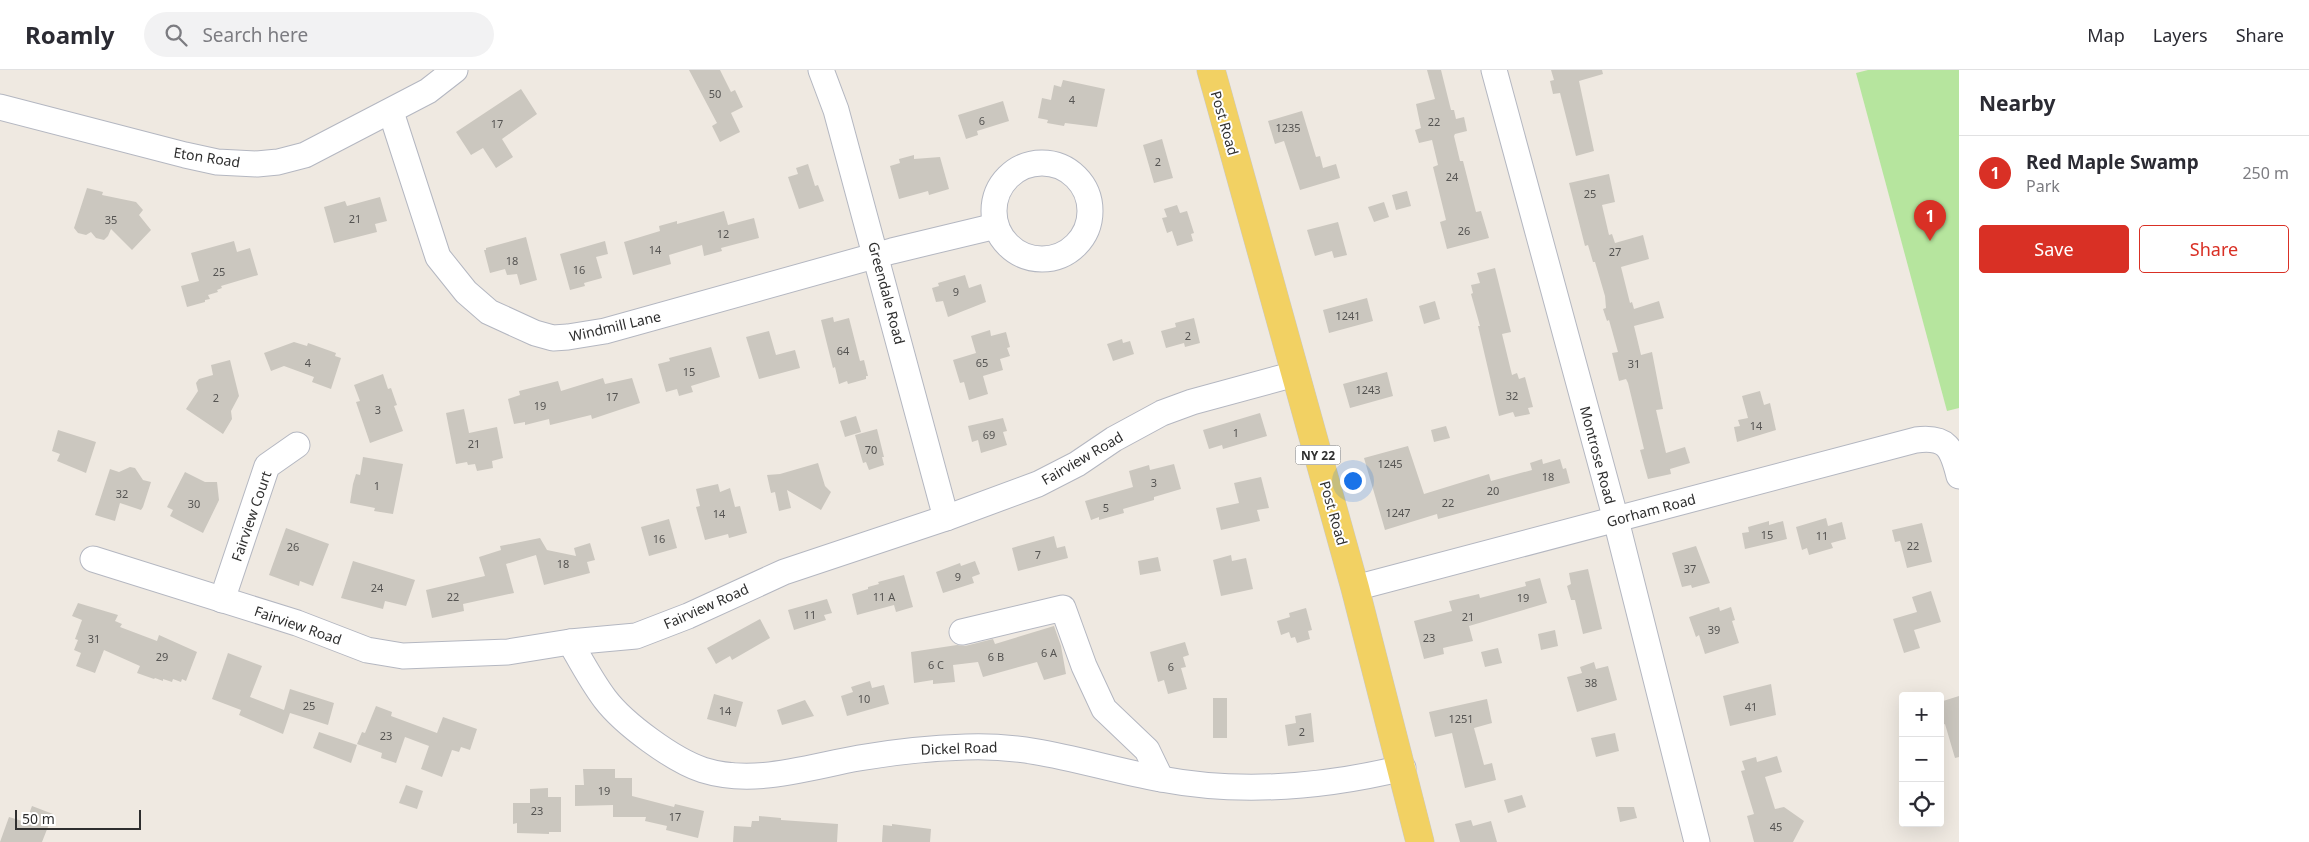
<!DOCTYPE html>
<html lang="en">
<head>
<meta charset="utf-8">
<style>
	body { margin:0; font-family:"Noto Sans",sans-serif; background:#f2f2f3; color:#2b2b33 }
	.controls { position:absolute; right:15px; bottom:15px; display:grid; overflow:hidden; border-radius:5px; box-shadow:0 5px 20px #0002 }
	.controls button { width:45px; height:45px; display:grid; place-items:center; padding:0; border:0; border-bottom:1px solid #e1e1e2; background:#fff; color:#2b2b33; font:25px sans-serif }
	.scale { position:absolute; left:15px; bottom:12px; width:126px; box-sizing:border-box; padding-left:5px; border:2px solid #2e2e2e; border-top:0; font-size:14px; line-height:18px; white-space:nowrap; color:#2e2e2e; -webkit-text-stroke:4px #fff; paint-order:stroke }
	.you { position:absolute; left:1352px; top:410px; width:18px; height:18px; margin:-12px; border:4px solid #fff; border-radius:50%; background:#1a73e8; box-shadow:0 0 0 8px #1a73e833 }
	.badge { display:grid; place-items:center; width:32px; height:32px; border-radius:50%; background:#d93025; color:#fff; font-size:16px; font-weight:700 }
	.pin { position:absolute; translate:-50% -41px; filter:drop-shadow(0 1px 2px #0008) }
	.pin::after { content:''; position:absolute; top:26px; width:18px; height:15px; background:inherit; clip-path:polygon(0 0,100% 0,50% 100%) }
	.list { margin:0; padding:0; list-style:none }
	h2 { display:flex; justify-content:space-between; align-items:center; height:65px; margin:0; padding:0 20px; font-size:21px }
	h2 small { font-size:16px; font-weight:400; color:#7c7c81 }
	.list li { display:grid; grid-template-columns:32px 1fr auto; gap:15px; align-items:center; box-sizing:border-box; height:75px; padding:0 20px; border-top:1px solid #e1e1e2 }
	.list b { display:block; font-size:19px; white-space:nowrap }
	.list p { margin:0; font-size:16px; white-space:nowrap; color:#7c7c81 }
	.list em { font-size:16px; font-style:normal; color:#7c7c81 }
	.actions { display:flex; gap:10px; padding:15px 20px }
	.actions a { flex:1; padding:11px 0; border:1px solid #d93025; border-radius:5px; text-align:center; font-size:18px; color:#d93025 }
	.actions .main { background:#d93025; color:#fff }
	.icon { flex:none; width:28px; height:28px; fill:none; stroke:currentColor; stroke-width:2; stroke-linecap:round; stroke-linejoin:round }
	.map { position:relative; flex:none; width:1959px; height:772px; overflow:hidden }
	header { display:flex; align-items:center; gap:30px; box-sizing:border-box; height:70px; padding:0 25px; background:#fff; border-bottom:1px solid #e1e1e2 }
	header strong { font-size:24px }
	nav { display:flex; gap:28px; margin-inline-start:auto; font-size:18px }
	.search { width:350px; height:45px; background:#f2f2f3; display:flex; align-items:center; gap:12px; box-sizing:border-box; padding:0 18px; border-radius:28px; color:#7c7c81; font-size:19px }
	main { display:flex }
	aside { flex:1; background:#fff }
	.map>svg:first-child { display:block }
	.green { fill:#b6e59e }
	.building { fill:#cbc7bf }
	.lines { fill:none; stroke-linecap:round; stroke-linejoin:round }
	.minor-casing { stroke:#b4b7c1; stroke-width:27 }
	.major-casing { stroke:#c9c9c9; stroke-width:29 }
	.minor { stroke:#fff; stroke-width:25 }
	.major { stroke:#f2d163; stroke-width:28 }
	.labels { text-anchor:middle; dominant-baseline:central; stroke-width:4; stroke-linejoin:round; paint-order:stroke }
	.number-label { font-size:11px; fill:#555452 }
	.shield { fill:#fff; stroke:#6d6d6d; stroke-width:1 }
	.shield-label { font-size:12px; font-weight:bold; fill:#2e2e2e }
	.street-label { font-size:14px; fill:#2e2e2e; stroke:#fff }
</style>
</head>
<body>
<header>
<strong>Roamly</strong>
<div class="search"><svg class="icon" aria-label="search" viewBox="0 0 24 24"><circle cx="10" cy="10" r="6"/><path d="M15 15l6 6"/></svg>Search here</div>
<nav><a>Map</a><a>Layers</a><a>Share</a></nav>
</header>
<main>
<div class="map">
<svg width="1959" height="772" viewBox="0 0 1959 772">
	<rect width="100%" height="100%" fill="#efe9e1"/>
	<!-- green -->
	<polygon class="green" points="1868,0 1959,0 1959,338 1947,341 1856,3"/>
	<!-- building -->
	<g class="building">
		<polygon points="689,0 720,0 731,22 735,20 743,37 731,43 740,62 720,72 712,56 717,53"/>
		<polygon points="1427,0 1441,0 1451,40 1454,40 1456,49 1464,47 1467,61 1455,64 1454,66 1460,91 1463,91 1476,142 1481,141 1489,168 1447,179 1440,152 1446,150 1433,97 1438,95 1432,70 1419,73 1415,60 1421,58 1416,34 1435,29"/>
		<polygon points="1551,0 1602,0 1603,4 1579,11 1594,81 1576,86 1560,23 1553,24 1550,11 1554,10"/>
		<polygon points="1063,10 1105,19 1097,57 1065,53 1064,56 1047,53 1048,50 1038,48 1042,28 1051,30 1054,15 1061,17"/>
		<polygon points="521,19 537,44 502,69 513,87 496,98 483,78 471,85 456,62"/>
		<polygon points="1003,31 1009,51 977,61 978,65 966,69 958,45"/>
		<polygon points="1302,41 1316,87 1320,86 1323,98 1336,94 1340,108 1300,120 1284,71 1275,74 1268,51"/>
		<polygon points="1162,69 1173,108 1154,113 1143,75"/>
		<polygon points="914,85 914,89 940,87 949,119 929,125 928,121 899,129 890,96 900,93 899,89"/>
		<polygon points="808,94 815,116 818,115 824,131 799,139 788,107 798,104 796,98"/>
		<polygon points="1609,104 1615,132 1602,135 1609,165 1612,164 1615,173 1643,165 1649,189 1621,197 1630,233 1632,232 1634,239 1659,231 1664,248 1634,256 1641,285 1652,282 1663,339 1656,340 1666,383 1685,377 1690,393 1670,399 1671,404 1648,409 1640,380 1644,379 1628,313 1626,309 1619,311 1612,283 1618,282 1609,250 1607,251 1603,239 1606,238 1605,226 1595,192 1593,192 1588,175 1585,176 1569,113"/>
		<polygon points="87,118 103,122 102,125 136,132 143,140 139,145 151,160 132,180 111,159 108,166 104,170 96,168 91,162 86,165 78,163 74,158"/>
		<polygon points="1407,121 1411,136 1396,140 1392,125"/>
		<polygon points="380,127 387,151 375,154 377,162 334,173 324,137 345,131 347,136"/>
		<polygon points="1384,132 1389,147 1374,152 1368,137"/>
		<polygon points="1177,135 1180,143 1187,141 1194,163 1191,164 1193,171 1177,176 1172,161 1167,163 1162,148 1167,147 1164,139"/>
		<polygon points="724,141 728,155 754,148 759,168 721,178 722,181 704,186 702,175 669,185 671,194 633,205 624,172 660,161 659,156 677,151 677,154"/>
		<polygon points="1338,152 1347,185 1334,188 1332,181 1315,186 1307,160"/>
		<polygon points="526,167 537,210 520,215 517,204 507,205 505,199 490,203 484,180 486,180 486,178"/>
		<polygon points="234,171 237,182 250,178 258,205 221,216 222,218 217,220 218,222 208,225 210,229 205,230 205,232 187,237 181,216 199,211 191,183"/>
		<polygon points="605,171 608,184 596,187 602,208 584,213 585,216 570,220 560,184"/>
		<polygon points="1495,198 1511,262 1502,264 1512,305 1517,303 1519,309 1525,307 1533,337 1528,338 1530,344 1515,347 1513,342 1499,346 1478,256 1480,256 1471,224 1473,223 1471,215 1480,213 1477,203"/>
		<polygon points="965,205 969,218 981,214 986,232 948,247 943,231 936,232 932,218 939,216 938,213"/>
		<polygon points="1367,228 1373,251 1329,263 1323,240"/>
		<polygon points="1435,231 1440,249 1424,254 1419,236"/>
		<polygon points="833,247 834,252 849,248 860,291 864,290 868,306 866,306 866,309 848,314 847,311 839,314 835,297 833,298 821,250"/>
		<polygon points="1194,248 1200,273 1185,277 1184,273 1166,278 1161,261 1176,257 1175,253"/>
		<polygon points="990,260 991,266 1006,262 1010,277 1007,278 1010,286 1000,289 1003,300 983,306 988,324 969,330 964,312 960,313 953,290 976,283 971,266"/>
		<polygon points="769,261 776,285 795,280 800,298 759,309 746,267"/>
		<polygon points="1122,269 1123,273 1130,271 1134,284 1113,291 1107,274"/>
		<polygon points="294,272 307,276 308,273 336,283 335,286 341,288 331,319 312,312 314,307 284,296 271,301 264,283"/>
		<polygon points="711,277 720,307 691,316 693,322 679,326 677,319 666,322 658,294 670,291 669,288"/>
		<polygon points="230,290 239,326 231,341 232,349 223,364 186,339 198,321 196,313 199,309 213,305 211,295"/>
		<polygon points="1387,302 1393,326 1350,338 1343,314"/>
		<polygon points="383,304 388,319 391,318 397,335 394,336 403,361 370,373 356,332 360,331 354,315"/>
		<polygon points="603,308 605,314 632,308 640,333 592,349 591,345 550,355 549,349 525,355 525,352 514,354 508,329 520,325 519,321 558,311 561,321"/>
		<polygon points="1760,321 1764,335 1770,333 1776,360 1737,372 1734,357 1740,356 1738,350 1748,348 1742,326"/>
		<polygon points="464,339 469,363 497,357 503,388 492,391 493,398 477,401 475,394 468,395 467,392 456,394 446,343"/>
		<polygon points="1260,343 1267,366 1223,379 1222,375 1209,379 1203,360"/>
		<polygon points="856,346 861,362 845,367 840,351"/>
		<polygon points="1003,348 1007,361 1003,362 1007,375 981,383 978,370 972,372 968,356"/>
		<polygon points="1446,356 1450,368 1434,372 1431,360"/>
		<polygon points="877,359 884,387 882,387 884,395 869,400 866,392 863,393 855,365"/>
		<polygon points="58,360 96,372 86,403 57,391 60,384 52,381"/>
		<polygon points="1408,376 1424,424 1489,404 1491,411 1532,400 1530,393 1542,389 1543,394 1560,389 1563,399 1566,398 1570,413 1438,449 1437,444 1385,460 1364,388"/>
		<polygon points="363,387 403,394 393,444 374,441 375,438 350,433 353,414 356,404 360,405"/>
		<polygon points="818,393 825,416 831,422 821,440 787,420 791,438 779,441 775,422 771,423 767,405 780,404"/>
		<polygon points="1174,394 1181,419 1154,427 1154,430 1123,439 1124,443 1099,450 1099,447 1091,450 1085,431 1133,417 1129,401 1149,395 1150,400"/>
		<polygon points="130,397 135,398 143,410 151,412 143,437 141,440 120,433 115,451 95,445 110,399 119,402"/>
		<polygon points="185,402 205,412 217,412 219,430 203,463 170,446 173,440 167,437"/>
		<polygon points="1261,407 1269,438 1257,440 1260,451 1221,460 1216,438 1239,433 1234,413"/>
		<polygon points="718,414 720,422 730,418 735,437 740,436 747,463 729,468 728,464 705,470 696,437 700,436 696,419"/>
		<polygon points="1826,448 1828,456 1842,452 1846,469 1831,473 1833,478 1809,485 1807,478 1802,480 1796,457"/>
		<polygon points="669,449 677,478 649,486 641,457"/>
		<polygon points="1769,451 1769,455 1783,451 1787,469 1745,479 1742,463 1749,462 1748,457"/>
		<polygon points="1922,453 1932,492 1907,498 1900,471 1895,472 1892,460"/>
		<polygon points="286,458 329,474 313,516 300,511 299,516 269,505"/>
		<polygon points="1054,466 1057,478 1065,476 1068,488 1018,501 1012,478"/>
		<polygon points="540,468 547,480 576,486 574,478 590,473 595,490 587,492 590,503 544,515 536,485 506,494 514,523 463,534 464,541 432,548 426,520 485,506 479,487 501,480 500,476"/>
		<polygon points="1696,476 1710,513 1692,518 1691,515 1682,517 1672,483"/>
		<polygon points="1231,485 1232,491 1246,488 1253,519 1221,526 1213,490"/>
		<polygon points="1158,487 1161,501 1140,505 1138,491"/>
		<polygon points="353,491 415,510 406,536 385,531 383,539 341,528"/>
		<polygon points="975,491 980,504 972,507 974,513 943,523 936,502 960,493 961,496"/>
		<polygon points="1588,499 1602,559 1583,564 1575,530 1571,530 1567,516 1571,514 1569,503"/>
		<polygon points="904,505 913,537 896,542 894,535 857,545 852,524 868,519 868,517 879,514 878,512"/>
		<polygon points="1540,508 1547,533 1469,556 1473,571 1443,578 1444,584 1424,589 1414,551 1452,541 1449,531 1479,524 1480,528 1526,516 1525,512"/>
		<polygon points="1931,521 1941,552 1914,560 1920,578 1904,583 1893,549 1917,542 1912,527"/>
		<polygon points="827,529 832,543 824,545 826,550 794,560 788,540"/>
		<polygon points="78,533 118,545 115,551 122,554 120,557 157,571 159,565 197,582 186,611 182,609 181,612 173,609 172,612 163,609 163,611 155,608 154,609 137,603 140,596 104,580 95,603 76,596 81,583 74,580 78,570 75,569 82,550 72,546"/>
		<polygon points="1719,537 1720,541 1731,537 1735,550 1732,551 1739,573 1705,584 1699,565 1696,567 1689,547"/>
		<polygon points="1306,538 1312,560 1308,561 1310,569 1297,573 1295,567 1291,568 1289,562 1281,565 1277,551 1290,547 1289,543"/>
		<polygon points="760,549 770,568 732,590 730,586 716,594 707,578"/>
		<polygon points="1054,556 1061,576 1066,604 1044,610 1037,592 983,607 978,592 953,595 955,612 933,614 933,610 914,613 911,582 957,575 965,576 993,569 995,574"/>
		<polygon points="1555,560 1558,576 1541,580 1538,564"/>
		<polygon points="1185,572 1189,585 1183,587 1186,597 1181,598 1187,619 1168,624 1164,610 1158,612 1150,582"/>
		<polygon points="1498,578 1502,593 1485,597 1481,582"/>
		<polygon points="228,583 262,596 250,627 284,640 290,619 334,633 328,655 290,643 283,664 239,645 241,640 212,629"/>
		<polygon points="1594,592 1596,599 1608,596 1617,630 1577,642 1567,607 1582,603 1580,597"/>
		<polygon points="870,611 872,618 884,615 889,634 847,646 841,626 853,622 851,617"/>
		<polygon points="1771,614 1776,645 1730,656 1723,626"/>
		<polygon points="714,624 743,632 736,657 707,649"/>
		<polygon points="1959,626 1959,687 1955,688 1945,654 1940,656 1940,632"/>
		<rect x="1213" y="628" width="14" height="40"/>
		<polygon points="1487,629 1492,653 1474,658 1484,695 1492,693 1496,710 1465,718 1452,663 1435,667 1429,642"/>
		<polygon points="805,630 814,646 782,655 777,640"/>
		<polygon points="376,636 392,642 391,646 437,663 443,647 477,659 470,680 461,677 459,682 452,680 442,707 421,699 429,676 405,667 396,693 381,688 382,683 357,674 362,662 365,663"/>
		<polygon points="1311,643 1314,672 1288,676 1285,655 1296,653 1295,646"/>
		<polygon points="319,662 357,675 351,693 313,678"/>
		<polygon points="1615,663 1619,681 1596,687 1591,668"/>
		<polygon points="1777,686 1782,702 1765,707 1775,739 1784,737 1804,751 1793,772 1754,772 1747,746 1754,744 1741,701 1745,700 1742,691 1756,687 1757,692"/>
		<polygon points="583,699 615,699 615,708 632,708 632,726 674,737 675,734 704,741 698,768 666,760 667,756 645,751 646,747 613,747 613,735 575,736 575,715 584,715"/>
		<polygon points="406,715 423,721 417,739 399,733"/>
		<polygon points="548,718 548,727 561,727 561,762 549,762 549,764 517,763 517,753 513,754 513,733 530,733 530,719"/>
		<polygon points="1522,725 1526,737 1508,743 1504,730"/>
		<polygon points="32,736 53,744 42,772 0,772 9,747 22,751 25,743 29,744"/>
		<polygon points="1617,737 1634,737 1637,748 1620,752"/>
		<polygon points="759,746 781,748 781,750 838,754 837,772 733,772 734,756 751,757 752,751 759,751"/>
		<polygon points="1471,750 1473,756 1491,751 1497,772 1460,772 1455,754"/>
		<polygon points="892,754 931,759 930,772 882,772 883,755 892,756"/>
	</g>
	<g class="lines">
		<defs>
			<g id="minor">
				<polyline points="821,0 836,40 946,448"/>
				<polyline points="1494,0 1616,450 1697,772"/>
				<polyline points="0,37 185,85 217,92 257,94 278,92 305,85 428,21 455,0"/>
				<polyline points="391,42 438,187 466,222 489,242 535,263 553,268 568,267 605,261 892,181 996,156"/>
				<circle cx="1042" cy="141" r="48"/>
				<polyline points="93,489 297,553 367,580 403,586 508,582 570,572 636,566 688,546 784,502 946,448 1038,414 1077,394 1114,369 1162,343 1192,332 1295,304"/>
				<path d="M1355 518 1916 370C1947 366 1952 378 1959 406"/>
				<polyline points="222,530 267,396 297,375"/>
				<polyline points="962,562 1063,538 1084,596 1104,639 1147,680 1161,709"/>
				<path d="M570 572C581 591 592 612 605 629 624 654 673 690 703 700 754 716 808 697 859 688 894 682 930 678 966 677 1037 674 1094 697 1161 709 1240 724 1324 717 1403 698"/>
			</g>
			<polyline id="major" points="1211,0 1355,518 1420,772"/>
		</defs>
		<!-- minor casing -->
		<use href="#minor" class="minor-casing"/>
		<!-- major casing -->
		<use href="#major" class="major-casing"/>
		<!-- minor -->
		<use href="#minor" class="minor"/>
		<!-- major -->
		<use href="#major" class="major"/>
	</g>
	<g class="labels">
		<!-- number labels -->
		<g class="number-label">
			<text x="715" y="23">50</text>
			<text x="1072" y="29">4</text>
			<text x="982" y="50">6</text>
			<text x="1434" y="51">22</text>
			<text x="497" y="53">17</text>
			<text x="1288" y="57">1235</text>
			<text x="1158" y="91">2</text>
			<text x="1452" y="106">24</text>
			<text x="1590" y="123">25</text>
			<text x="355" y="148">21</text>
			<text x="111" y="149">35</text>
			<text x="1464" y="160">26</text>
			<text x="723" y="163">12</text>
			<text x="655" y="179">14</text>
			<text x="1615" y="181">27</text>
			<text x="512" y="190">18</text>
			<text x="579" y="199">16</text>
			<text x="219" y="201">25</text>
			<text x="956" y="221">9</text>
			<text x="1348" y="245">1241</text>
			<text x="1188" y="265">2</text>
			<text x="843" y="280">64</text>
			<text x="308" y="292">4</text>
			<text x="982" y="292">65</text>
			<text x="1634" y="293">31</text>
			<text x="689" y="301">15</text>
			<text x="1368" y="319">1243</text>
			<text x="1512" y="325">32</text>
			<text x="612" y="326">17</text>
			<text x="216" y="327">2</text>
			<text x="540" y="335">19</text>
			<text x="378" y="339">3</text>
			<text x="1756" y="355">14</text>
			<text x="1236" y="362">1</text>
			<text x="989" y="364">69</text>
			<text x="474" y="373">21</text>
			<text x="871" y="379">70</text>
			<text x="1390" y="393">1245</text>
			<text x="1548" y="406">18</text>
			<text x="1154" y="412">3</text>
			<text x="377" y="415">1</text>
			<text x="1493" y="420">20</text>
			<text x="122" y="423">32</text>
			<text x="1448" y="432">22</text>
			<text x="194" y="433">30</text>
			<text x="1106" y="437">5</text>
			<text x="1398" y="442">1247</text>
			<text x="719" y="443">14</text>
			<text x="1767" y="464">15</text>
			<text x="1822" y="465">11</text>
			<text x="659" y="468">16</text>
			<text x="1913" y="475">22</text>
			<text x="293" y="476">26</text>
			<text x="1038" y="484">7</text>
			<text x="563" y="493">18</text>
			<text x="1690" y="498">37</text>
			<text x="958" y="506">9</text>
			<text x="377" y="517">24</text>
			<text x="453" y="526">22</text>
			<text x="884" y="526">11 A</text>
			<text x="1523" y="527">19</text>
			<text x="810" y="544">11</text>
			<text x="1468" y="546">21</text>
			<text x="1714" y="559">39</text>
			<text x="1429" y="567">23</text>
			<text x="94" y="568">31</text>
			<text x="1049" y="582">6 A</text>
			<text x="162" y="586">29</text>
			<text x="996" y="586">6 B</text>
			<text x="936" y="594">6 C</text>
			<text x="1171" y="596">6</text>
			<text x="1591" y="612">38</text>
			<text x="864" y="628">10</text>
			<text x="309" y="635">25</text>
			<text x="1751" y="636">41</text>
			<text x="725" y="640">14</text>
			<text x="1461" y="648">1251</text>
			<text x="1302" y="661">2</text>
			<text x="386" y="665">23</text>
			<text x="604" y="720">19</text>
			<text x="537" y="740">23</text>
			<text x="675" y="746">17</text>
			<text x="1776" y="756">45</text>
		</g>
		<!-- shield labels -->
		<rect class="shield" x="1295.5" y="375.5" width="45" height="19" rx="4"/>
		<g class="shield-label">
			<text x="1318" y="385">NY 22</text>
		</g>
		<!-- street labels -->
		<g class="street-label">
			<text transform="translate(1225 53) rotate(74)">Post Road</text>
			<text transform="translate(207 87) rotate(9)">Eton Road</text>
			<text transform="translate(887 223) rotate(75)">Greendale Road</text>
			<text transform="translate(615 256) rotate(-13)">Windmill Lane</text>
			<text transform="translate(1598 385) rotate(75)">Montrose Road</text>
			<text transform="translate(1082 388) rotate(-30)">Fairview Road</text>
			<text transform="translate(1651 440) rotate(-15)">Gorham Road</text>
			<text transform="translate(1334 443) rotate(74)">Post Road</text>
			<text transform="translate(251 446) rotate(-71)">Fairview Court</text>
			<text transform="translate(706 536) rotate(-24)">Fairview Road</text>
			<text transform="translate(298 555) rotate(19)">Fairview Road</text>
			<text transform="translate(959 678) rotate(-2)">Dickel Road</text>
		</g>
	</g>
</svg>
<div class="controls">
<button>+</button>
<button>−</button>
<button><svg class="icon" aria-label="locate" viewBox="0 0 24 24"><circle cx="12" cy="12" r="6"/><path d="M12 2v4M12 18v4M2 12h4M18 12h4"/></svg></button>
</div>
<div class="scale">50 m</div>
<div class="you"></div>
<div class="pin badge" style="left:1930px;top:171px">1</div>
</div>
<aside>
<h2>Nearby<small></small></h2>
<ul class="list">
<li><span class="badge">1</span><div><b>Red Maple Swamp</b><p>Park</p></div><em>250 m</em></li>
</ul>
<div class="actions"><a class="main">Save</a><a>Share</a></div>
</aside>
</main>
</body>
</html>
